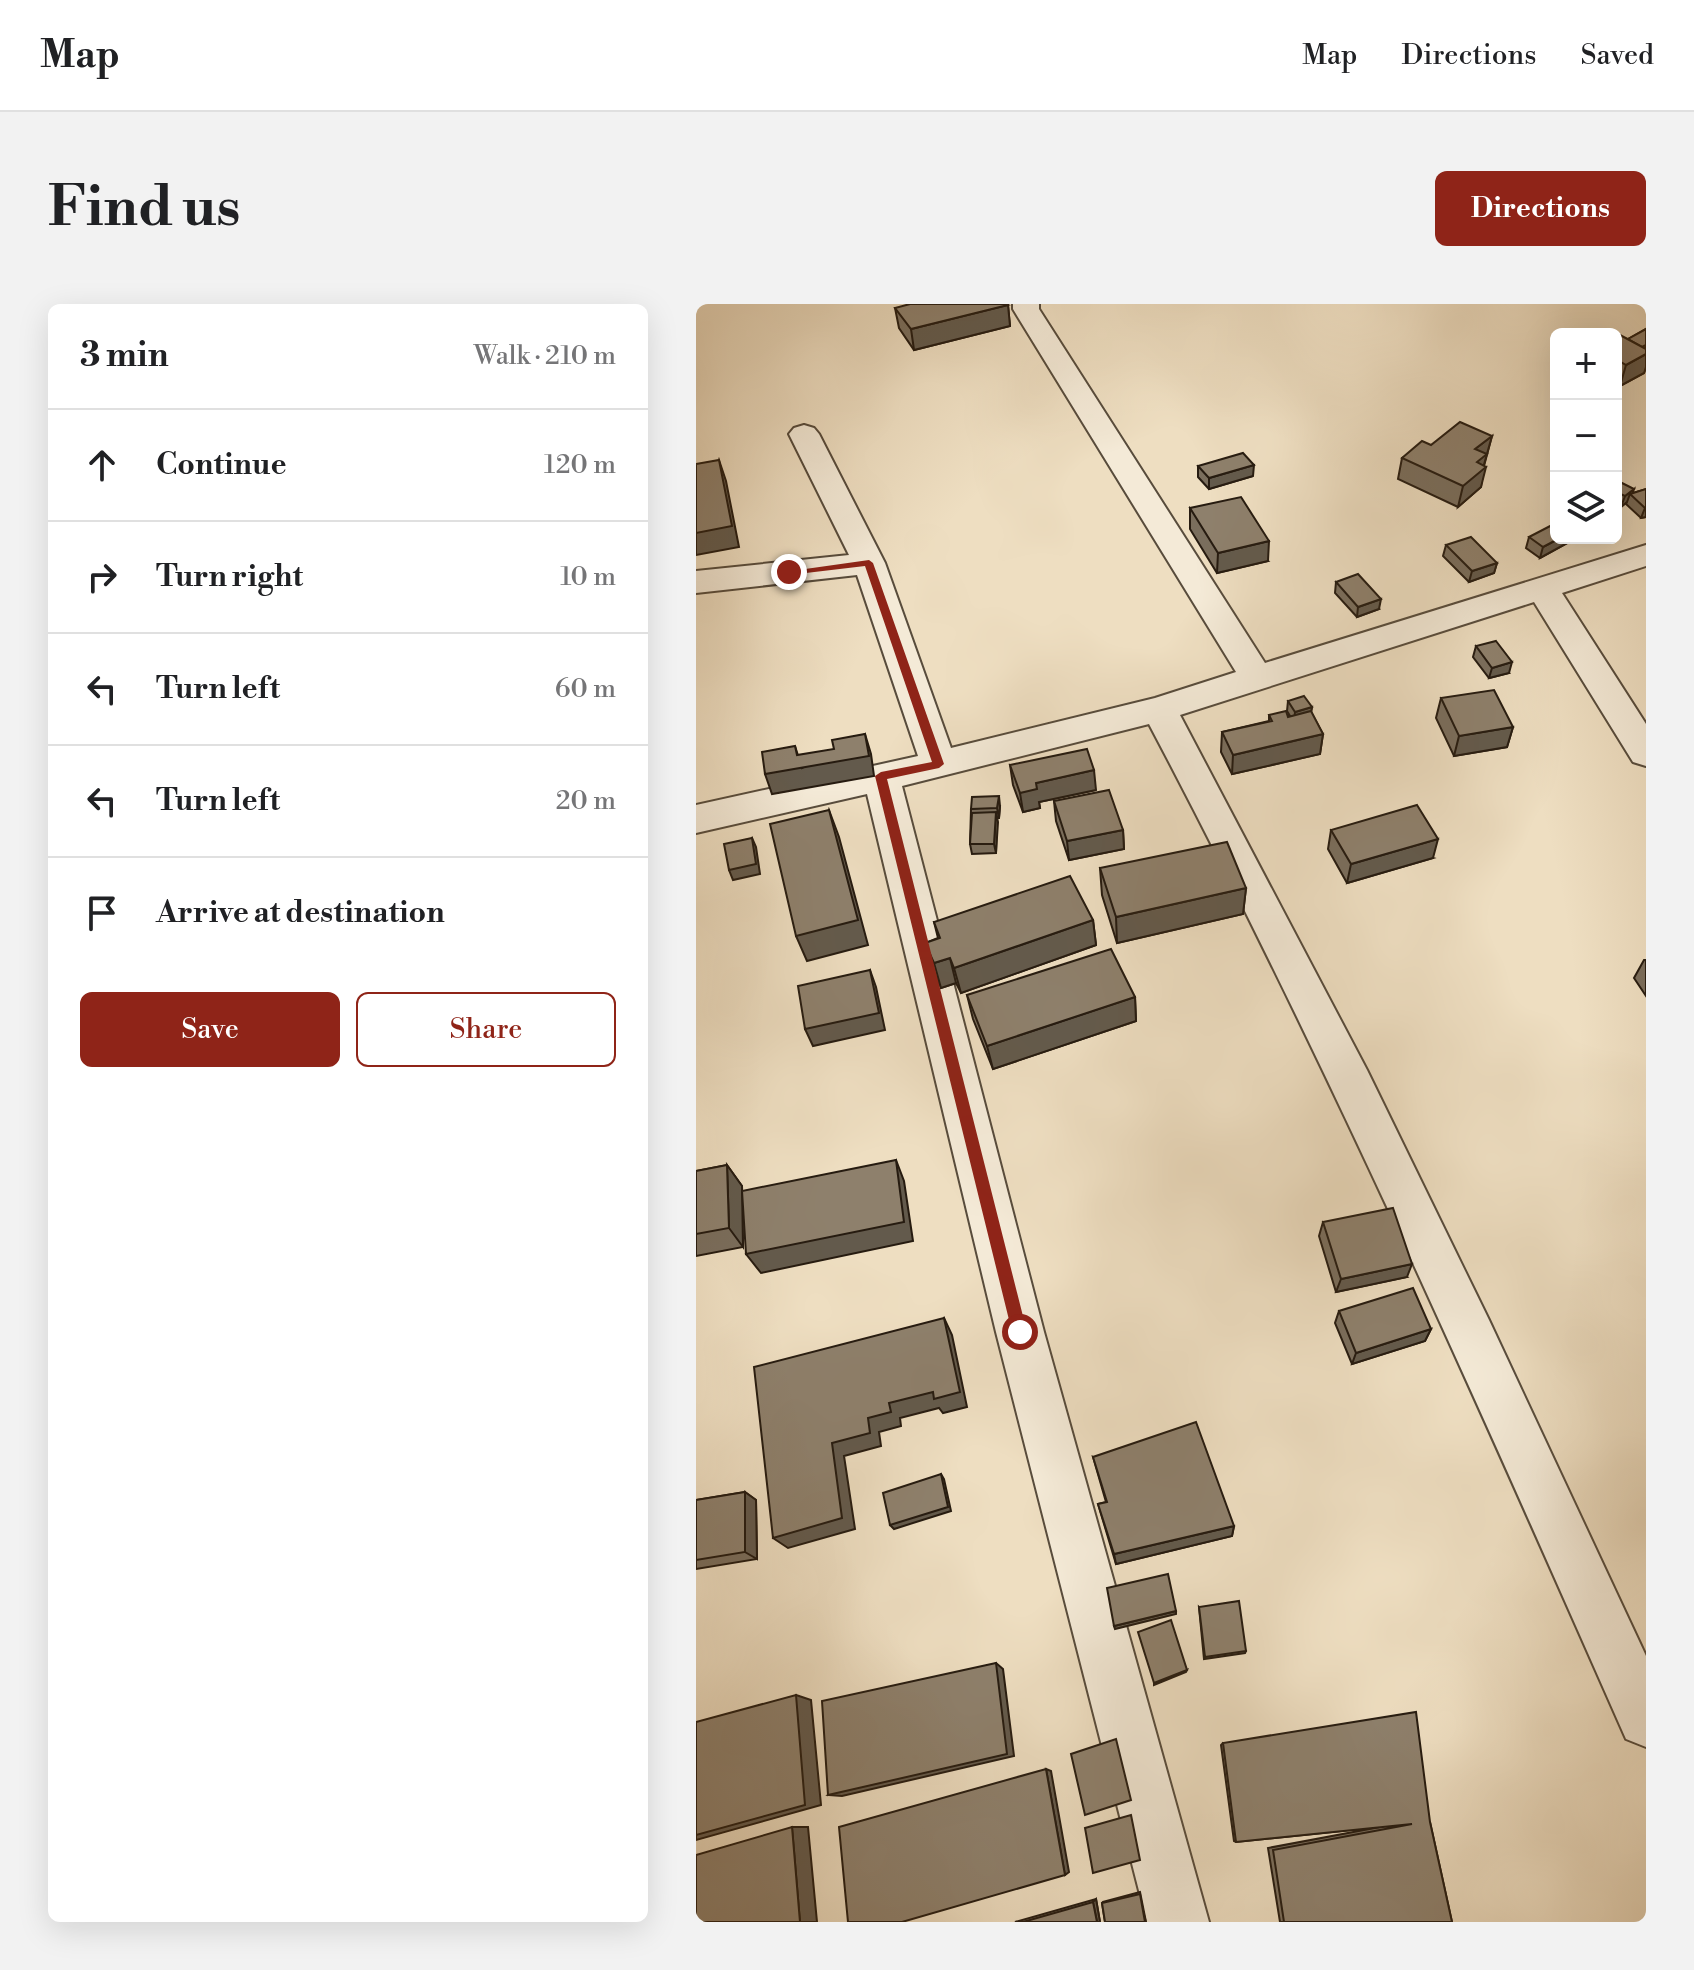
<!DOCTYPE html>
<html lang="en">
<head>
<meta charset="utf-8">
<style>
	body { margin:0; font-family:"Libre Bodoni",serif; background:#f2f2f2; color:#202124 }
	.controls { position:absolute; right:24px; top:24px; display:grid; overflow:hidden; border-radius:12px; box-shadow:0 8px 32px #0002 }
	.controls button { width:72px; height:72px; display:grid; place-items:center; padding:0; border:0; border-bottom:2px solid #e0e0e0; background:#fff; color:#202124; font:40px sans-serif }
	.stop { position:absolute; width:24px; height:24px; margin:-18px; border:6px solid #8f2418; border-radius:50%; background:#fff }
	.stop.end { background:#8f2418; border-color:#fff; box-shadow:0 2px 8px #0008 }
	.list { margin:0; padding:0; list-style:none }
	h2 { display:flex; justify-content:space-between; align-items:center; height:104px; margin:0; padding:0 32px; font-size:34px }
	h2 small { font-size:26px; font-weight:400; color:#757577 }
	.list li { display:grid; grid-template-columns:52px 1fr auto; gap:24px; align-items:center; box-sizing:border-box; height:112px; padding:0 32px; border-top:2px solid #e0e0e0 }
	.list b { display:block; font-size:30px; white-space:nowrap }
	.list em { font-size:26px; font-style:normal; color:#757577 }
	.actions { display:flex; gap:16px; padding:24px 32px }
	.actions a { flex:1; padding:18px 0; border:2px solid #8f2418; border-radius:12px; text-align:center; font-size:28px; color:#8f2418 }
	.actions .main { background:#8f2418; color:#fff }
	.icon { flex:none; width:44px; height:44px; fill:none; stroke:currentColor; stroke-width:2; stroke-linecap:round; stroke-linejoin:round }
	.map { position:relative; flex:none; width:950px; height:1618px; overflow:hidden; border-radius:12px }
	header { display:flex; align-items:center; gap:48px; box-sizing:border-box; height:112px; padding:0 40px; background:#fff; border-bottom:2px solid #e0e0e0 }
	header strong { font-size:38px }
	nav { display:flex; gap:44px; margin-inline-start:auto; font-size:28px }
	.intro { display:flex; align-items:center; justify-content:space-between; box-sizing:border-box; height:192px; padding:0 48px }
	h1 { margin:0; font-size:56px }
	.button { padding:20px 36px; border-radius:12px; background:#8f2418; color:#fff; font-size:28px; font-weight:700 }
	main { display:flex; gap:48px; padding:0 48px }
	aside { flex:1; background:#fff; border-radius:12px; box-shadow:0 8px 32px #0002 }
	.map>svg:first-child { display:block }
	.lines { fill:none; stroke-linecap:round; stroke-linejoin:round }
	.minor-casing { stroke:#584c3c; stroke-width:4 }
	.minor { fill:#f4ead7; fill-rule:evenodd }
	.wall { fill:#7a6e5d; stroke:#261b10; stroke-width:2 }
	.shaded-wall { fill:#635a4c; stroke:#261b10; stroke-width:2 }
	.building { fill:#8e806c; stroke:#261b10; stroke-width:2 }
	.route { fill:#8f2418 }
</style>
</head>
<body>
<header>
<strong>Map</strong>
<nav><a>Map</a><a>Directions</a><a>Saved</a></nav>
</header>
<div class="intro"><h1>Find us</h1><a class="button">Directions</a></div>
<main>
<aside>
<h2>3 min<small>Walk · 210 m</small></h2>
<ul class="list">
<li><svg class="icon" aria-label="ahead" viewBox="0 0 24 24"><path d="M12 20V5M6 11l6-6 6 6"/></svg><div><b>Continue</b></div><em>120 m</em></li>
<li><svg class="icon" aria-label="right" viewBox="0 0 24 24"><path d="M7 20v-9h11M14 6l5 5-5 5"/></svg><div><b>Turn right</b></div><em>10 m</em></li>
<li><svg class="icon" aria-label="left" viewBox="0 0 24 24"><path d="M17 20v-9H6M10 6l-5 5 5 5"/></svg><div><b>Turn left</b></div><em>60 m</em></li>
<li><svg class="icon" aria-label="left" viewBox="0 0 24 24"><path d="M17 20v-9H6M10 6l-5 5 5 5"/></svg><div><b>Turn left</b></div><em>20 m</em></li>
<li><svg class="icon" aria-label="arrive" viewBox="0 0 24 24"><path d="M6 21V4h12l-3 4 3 4H6"/></svg><div><b>Arrive at destination</b></div></li>
</ul>
<div class="actions"><a class="main">Save</a><a>Share</a></div>
</aside>
<div class="map">
<svg width="950" height="1618" viewBox="0 0 950 1618">
	<rect width="100%" height="100%" fill="#eedec1"/>
	<filter id="stains"><feTurbulence type="fractalNoise" baseFrequency=".0025" numOctaves="4"/><feColorMatrix values="0 0 0 0 .2 0 0 0 0 .09 0 0 0 0 .02 0 0 0 .5 -.17"/></filter>
	<radialGradient id="worn" r=".72"><stop offset=".6" stop-color="#630" stop-opacity="0"/><stop offset="1" stop-color="#630" stop-opacity=".3"/></radialGradient>
	<g class="lines">
		<defs>
			<path id="minor" d="M317 0H343V5L569 359 950 241V262L866 289 950 420V462L937 458 838 298 484 411 671 766 793 1016 950 1352V1443L930 1435C779 1093 628 751 453 420L206 482 348 1028 513 1618H451L300 1028 171 490 0 529V501L222 452 161 271 0 289V267L153 251 93 130 98 124 108 121 118 124 123 130 189 259 255 444 459 394 540 368 317 5Z"/>
		</defs>
		<!-- minor casing -->
		<use href="#minor" class="minor-casing"/>
		<!-- minor -->
		<use href="#minor" class="minor"/>
	</g>
	<!-- wall -->
	<g class="wall">
		<polygon points="312,1 314,22 218,46 203,24 199,4"/>
		<polygon points="950,25 950,63 948,69 924,82 920,80 920,33 932,35"/>
		<polygon points="796,132 788,162 785,183 762,203 702,175 706,154 735,141"/>
		<polygon points="502,162 557,172 513,185 502,173"/>
		<polygon points="920,176 937,189 950,185 950,213 945,214 930,200 931,198 925,203 920,200"/>
		<polygon points="494,204 572,257 521,269 494,225"/>
		<polygon points="833,233 875,237 844,254 830,244"/>
		<polygon points="750,241 801,259 798,269 773,278 747,252"/>
		<polygon points="640,278 683,305 661,313 639,289"/>
		<polygon points="780,342 813,369 793,374 777,353"/>
		<polygon points="745,394 817,423 811,443 758,452 740,414"/>
		<polygon points="592,397 616,403 615,408 627,430 624,450 536,470 525,448 526,428 573,417 573,411 594,412 591,407"/>
		<polygon points="314,461 400,486 343,498 344,504 327,508 317,481"/>
		<polygon points="358,497 427,526 428,545 373,556 360,517"/>
		<polygon points="304,502 303,514 301,514 300,549 276,550 274,540 275,505"/>
		<polygon points="635,526 737,554 651,579 632,545"/>
		<polygon points="404,564 550,584 547,610 421,639 406,591"/>
		<polygon points="397,616 400,641 265,689 260,679 245,684 236,664 229,639 242,634 238,618"/>
		<polygon points="948,656 950,656 950,692 938,674"/>
		<polygon points="271,691 439,693 440,717 297,765 277,715"/>
		<polygon points="31,861 46,882 47,943 0,952 0,867"/>
		<polygon points="627,918 711,973 640,988 623,932"/>
		<polygon points="643,1007 735,1025 729,1037 656,1060 639,1019"/>
		<polygon points="397,1153 538,1222 536,1232 420,1260 402,1200 410,1198"/>
		<polygon points="49,1188 60,1196 61,1255 0,1265 0,1196"/>
		<polygon points="503,1303 550,1347 549,1349 508,1355"/>
		<polygon points="527,1439 734,1518 756,1618 584,1618 572,1544 684,1523 540,1538 538,1537 525,1441"/>
		<polygon points="444,1588 450,1618 409,1618 406,1599 407,1598"/>
		<polygon points="400,1595 404,1618 319,1618"/>
	</g>
	<!-- shaded-wall -->
	<g class="shaded-wall">
		<polygon points="312,1 314,22 218,46 215,25"/>
		<polygon points="950,50 950,63 948,69 924,82 930,61"/>
		<polygon points="796,132 787,164 790,163 785,183 762,203 767,182 779,145"/>
		<polygon points="23,156 30,177 43,243 0,251 0,229"/>
		<polygon points="558,161 557,172 513,185 513,174"/>
		<polygon points="938,185 936,191 934,190 931,198 925,203 929,192"/>
		<polygon points="950,203 950,213 945,214 949,204"/>
		<polygon points="864,234 876,234 875,237 844,254 847,243"/>
		<polygon points="573,237 572,257 521,269 522,249"/>
		<polygon points="801,259 798,269 773,278 776,267"/>
		<polygon points="685,295 683,305 661,313 662,303"/>
		<polygon points="816,358 813,369 793,374 796,364"/>
		<polygon points="616,403 614,414 598,418 599,408"/>
		<polygon points="817,423 811,443 758,452 763,432"/>
		<polygon points="169,430 175,450 178,472 76,490 69,470 101,451 99,442 106,464"/>
		<polygon points="627,430 624,450 536,470 537,451"/>
		<polygon points="398,466 400,486 343,498 344,504 327,508 324,489 340,479"/>
		<polygon points="303,492 304,502 303,514 301,504"/>
		<polygon points="133,506 143,533 172,641 111,657 100,632"/>
		<polygon points="300,508 302,518 300,549 298,540"/>
		<polygon points="427,526 428,545 373,556 371,537"/>
		<polygon points="56,534 60,543 64,570 37,576 33,566"/>
		<polygon points="742,535 737,554 651,579 655,560"/>
		<polygon points="550,584 547,610 421,639 420,613"/>
		<polygon points="397,616 400,641 265,689 258,664"/>
		<polygon points="254,654 260,679 245,684 238,659"/>
		<polygon points="174,666 180,683 189,726 117,742 109,725"/>
		<polygon points="439,693 440,717 297,765 291,742"/>
		<polygon points="200,856 208,877 217,937 65,969 50,950"/>
		<polygon points="31,861 46,882 47,943 33,924"/>
		<polygon points="716,960 711,973 640,988 645,975"/>
		<polygon points="248,1014 256,1031 271,1103 247,1109 243,1104 204,1114 205,1122 183,1128 185,1142 148,1152 159,1225 92,1244 77,1234 136,1139 193,1099"/>
		<polygon points="735,1025 729,1037 656,1060 660,1049"/>
		<polygon points="245,1170 248,1175 255,1207 198,1225 194,1221"/>
		<polygon points="49,1188 60,1196 61,1255 49,1248"/>
		<polygon points="538,1222 536,1232 420,1260 418,1250"/>
		<polygon points="480,1307 480,1310 419,1325 418,1322"/>
		<polygon points="300,1359 307,1365 318,1452 146,1492 132,1491"/>
		<polygon points="491,1366 490,1368 458,1381 458,1379"/>
		<polygon points="100,1391 115,1396 125,1501 0,1536 0,1531"/>
		<polygon points="350,1465 355,1467 373,1568 369,1571"/>
		<polygon points="96,1523 112,1523 121,1618 104,1618"/>
		<polygon points="400,1595 404,1618 401,1618 397,1598"/>
	</g>
	<!-- building -->
	<g class="building">
		<polygon points="214,0 310,0 312,1 215,25 199,4"/>
		<polygon points="950,25 950,41 946,43 932,35"/>
		<polygon points="924,31 950,45 950,50 930,61 920,55 920,33"/>
		<polygon points="764,118 796,132 779,145 791,150 781,158 790,163 767,182 706,154 726,137 735,141"/>
		<polygon points="547,149 558,161 513,174 502,162"/>
		<polygon points="23,156 36,222 0,229 0,160"/>
		<polygon points="920,176 938,185 929,192 920,188"/>
		<polygon points="950,185 950,203 949,204 934,190"/>
		<polygon points="545,193 573,237 522,249 494,204"/>
		<polygon points="860,219 860,234 864,234 847,243 833,233"/>
		<polygon points="775,233 801,259 776,267 750,241"/>
		<polygon points="662,270 685,295 662,303 640,278"/>
		<polygon points="800,337 816,358 796,364 780,342"/>
		<polygon points="798,386 817,423 763,432 745,394"/>
		<polygon points="608,392 616,403 599,408 592,397"/>
		<polygon points="590,407 592,413 615,407 627,430 537,451 526,428 576,417 573,411"/>
		<polygon points="169,430 173,452 69,470 66,448 99,442 101,451 138,445 136,436"/>
		<polygon points="391,445 398,466 340,479 341,485 324,489 314,461"/>
		<polygon points="413,486 427,526 371,537 358,497"/>
		<polygon points="303,492 301,504 275,505 276,493"/>
		<polygon points="721,501 742,535 655,560 635,526"/>
		<polygon points="133,506 162,616 100,632 74,520"/>
		<polygon points="300,508 298,540 274,540 276,509"/>
		<polygon points="56,534 60,560 33,566 28,540"/>
		<polygon points="531,538 550,584 420,613 404,564"/>
		<polygon points="374,572 397,616 258,664 254,654 238,659 229,639 244,634 238,618"/>
		<polygon points="415,645 439,693 291,742 271,691"/>
		<polygon points="174,666 183,709 109,725 102,682"/>
		<polygon points="200,856 208,918 50,950 46,887"/>
		<polygon points="31,861 33,924 0,930 0,867"/>
		<polygon points="697,904 716,960 645,975 627,918"/>
		<polygon points="717,984 735,1025 660,1049 643,1007"/>
		<polygon points="248,1014 264,1088 238,1095 237,1088 193,1099 195,1108 172,1114 174,1129 136,1139 146,1214 77,1234 58,1063"/>
		<polygon points="500,1118 538,1222 418,1250 402,1200 411,1198 397,1153"/>
		<polygon points="245,1170 252,1203 194,1221 187,1189"/>
		<polygon points="49,1188 49,1248 0,1256 0,1196"/>
		<polygon points="472,1270 480,1307 418,1322 411,1284"/>
		<polygon points="543,1297 550,1347 509,1353 503,1303"/>
		<polygon points="475,1316 491,1366 458,1379 442,1328"/>
		<polygon points="300,1359 311,1450 132,1491 126,1397"/>
		<polygon points="100,1391 109,1501 0,1531 0,1418"/>
		<polygon points="720,1408 734,1518 756,1618 588,1618 577,1546 716,1520 540,1538 527,1439"/>
		<polygon points="420,1435 435,1496 389,1511 375,1450"/>
		<polygon points="350,1465 369,1571 206,1618 152,1618 143,1523"/>
		<polygon points="435,1511 444,1556 397,1569 389,1524"/>
		<polygon points="96,1523 104,1618 0,1618 0,1551"/>
		<polygon points="444,1590 449,1618 409,1618 406,1599"/>
		<polygon points="397,1598 401,1618 327,1618"/>
	</g>
	<!-- route -->
	<polygon class="route" points="173,256 177,259 248,460 243,464 191,475 331,1028 324,1035 316,1028 179,472 185,468 236,458 169,262 93,271 88,268"/>
	<rect width="100%" height="100%" filter="url(#stains)"/>
	<rect width="100%" height="100%" fill="url(#worn)"/>
</svg>
<div class="controls">
<button>+</button>
<button>−</button>
<button><svg class="icon" aria-label="layers" viewBox="0 0 24 24"><path d="M12 4l9 5-9 5-9-5zM3 14l9 5 9-5"/></svg></button>
</div>
<div class="stop" style="left:324px;top:1028px"></div>
<div class="stop end" style="left:93px;top:268px"></div>
</div>
</main>
</body>
</html>
